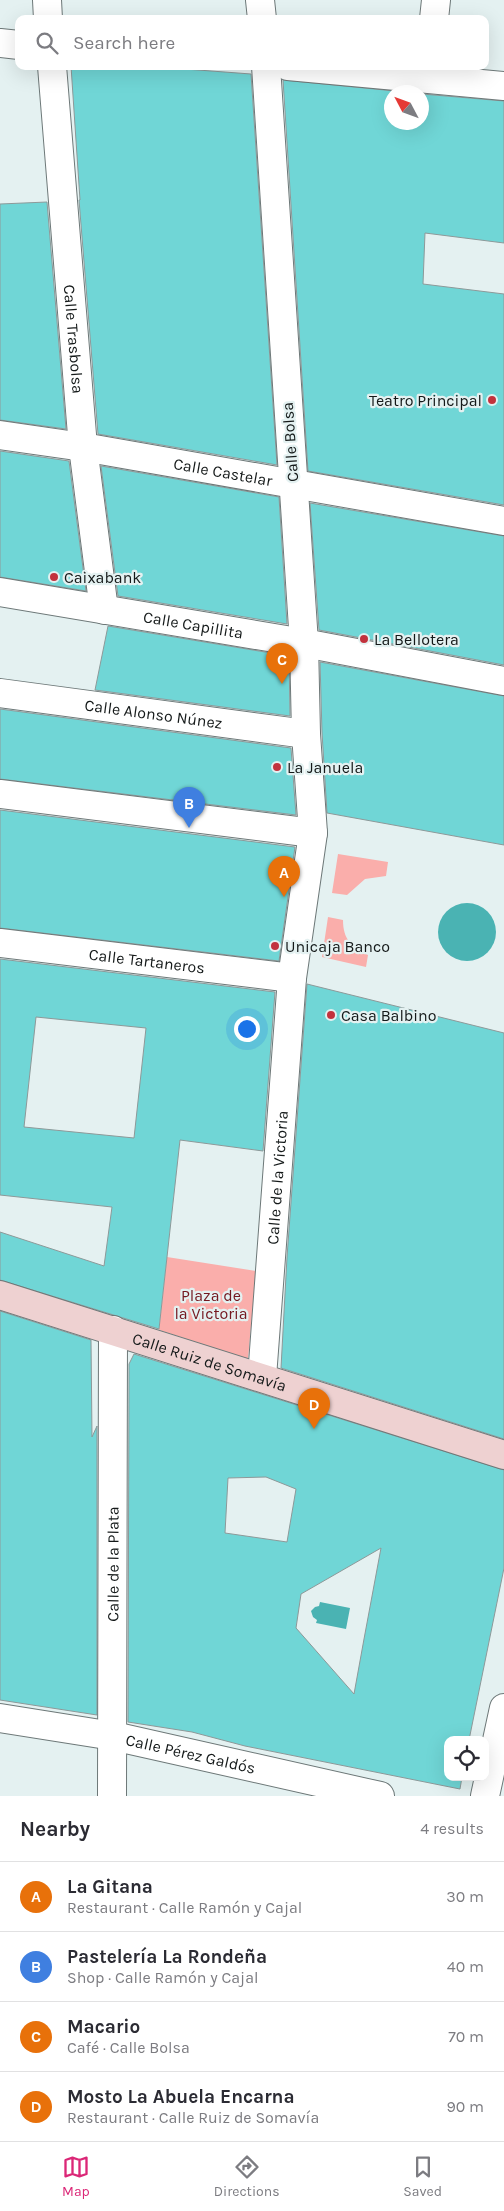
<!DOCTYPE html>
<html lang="en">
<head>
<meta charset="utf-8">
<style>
	body { margin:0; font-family:Karla,sans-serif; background:#f7f7f7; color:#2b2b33 }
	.controls { position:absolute; right:15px; bottom:15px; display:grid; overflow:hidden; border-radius:10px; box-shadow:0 5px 20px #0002 }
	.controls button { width:45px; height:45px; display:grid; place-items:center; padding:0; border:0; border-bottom:1px solid #e1e1e2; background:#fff; color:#2b2b33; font:25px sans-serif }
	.compass { position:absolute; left:384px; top:85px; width:45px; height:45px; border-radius:50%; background:#fff; box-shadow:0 5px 20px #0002; rotate:311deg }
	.you { position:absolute; left:246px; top:1028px; width:18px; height:18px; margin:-12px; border:4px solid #fff; border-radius:50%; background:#1a73e8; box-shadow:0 0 0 8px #1a73e833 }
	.badge { display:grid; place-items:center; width:32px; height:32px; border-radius:50%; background:#db2777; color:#fff; font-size:16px; font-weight:700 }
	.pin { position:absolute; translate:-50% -41px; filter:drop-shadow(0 1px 2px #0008) }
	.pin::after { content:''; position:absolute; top:26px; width:18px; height:15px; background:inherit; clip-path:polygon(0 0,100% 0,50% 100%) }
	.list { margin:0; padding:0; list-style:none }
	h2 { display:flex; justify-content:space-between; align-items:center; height:65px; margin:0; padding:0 20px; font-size:21px }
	h2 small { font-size:16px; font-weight:400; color:#7c7c81 }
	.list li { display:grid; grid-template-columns:32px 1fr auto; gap:15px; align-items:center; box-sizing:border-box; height:70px; padding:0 20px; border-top:1px solid #e1e1e2 }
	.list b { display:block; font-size:19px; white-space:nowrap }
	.list p { margin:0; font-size:16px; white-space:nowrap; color:#7c7c81 }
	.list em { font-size:16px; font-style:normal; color:#7c7c81 }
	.icon { flex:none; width:28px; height:28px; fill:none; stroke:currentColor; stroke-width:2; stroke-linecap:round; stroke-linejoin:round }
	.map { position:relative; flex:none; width:504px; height:1796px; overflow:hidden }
	.search { position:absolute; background:#fff; box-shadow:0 5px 20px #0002; left:15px; right:15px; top:15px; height:55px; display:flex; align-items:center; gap:12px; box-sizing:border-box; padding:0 18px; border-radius:10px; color:#7c7c81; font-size:19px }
	.sheet { height:345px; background:#fff }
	nav { display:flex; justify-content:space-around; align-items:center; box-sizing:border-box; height:70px; border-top:1px solid #e1e1e2; background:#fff; font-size:14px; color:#7c7c81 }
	nav a { display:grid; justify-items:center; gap:2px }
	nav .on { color:#db2777 }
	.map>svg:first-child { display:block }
	.green { fill:#faaeab }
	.water { fill:#4ab3b3 }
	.building { fill:#70d6d6; stroke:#8d9999; fill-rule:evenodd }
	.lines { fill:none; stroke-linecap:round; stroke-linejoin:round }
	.street-casing { stroke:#6d7878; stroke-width:30 }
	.secondary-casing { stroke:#6d7878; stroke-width:30 }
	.street { stroke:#fff; stroke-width:28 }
	.secondary { stroke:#eed1d1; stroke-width:28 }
	.poi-dot { fill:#c2323d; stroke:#e4f1f1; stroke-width:2 }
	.labels { text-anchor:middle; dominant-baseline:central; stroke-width:4.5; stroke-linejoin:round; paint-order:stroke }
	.street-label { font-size:16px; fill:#141919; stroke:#e4f1f1 }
	.poi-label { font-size:16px; fill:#141919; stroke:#e4f1f1; text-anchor:start }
	.park-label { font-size:16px; fill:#74171f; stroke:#e4f1f1 }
</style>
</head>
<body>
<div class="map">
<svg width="504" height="1796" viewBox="0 0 504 1796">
	<rect width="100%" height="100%" fill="#e4f1f1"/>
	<!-- green -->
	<g class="green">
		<polygon points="338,854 388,862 386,876 365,879 347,895 332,893"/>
		<path d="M328 917 343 920C343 939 351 947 368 955L366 967 322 957Z"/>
		<polygon points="167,1257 256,1271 248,1359 159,1330"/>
	</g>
	<!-- water -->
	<g class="water">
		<circle cx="467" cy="932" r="29"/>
		<polygon points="320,1602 350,1608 346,1629 316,1623 317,1620 313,1617 311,1611 315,1607 319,1606"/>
	</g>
	<!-- building -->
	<g class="building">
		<polygon points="71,66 145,66 251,74 277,465 98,434 79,200 80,200"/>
		<polygon points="283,80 405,92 392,92 392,122 422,122 422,94 504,101 504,243 425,233 423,284 504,294 504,505 308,471"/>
		<polygon points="47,202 66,429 0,420 0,204"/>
		<polygon points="0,451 69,461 86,591 0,577"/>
		<polygon points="101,466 279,497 287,624 118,596"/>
		<polygon points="310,503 504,536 504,665 319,630"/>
		<polygon points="108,626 289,656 290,716 95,690"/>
		<polygon points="320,662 504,696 504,845 327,813 322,733"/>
		<polygon points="0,709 291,748 296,815 0,779"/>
		<polygon points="0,810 295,847 279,961 0,928"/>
		<path d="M0 959 275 992 263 1151 180 1140 159 1329 0 1280V1232L104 1266 112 1207 0 1195ZM36 1017 146 1028 134 1138 24 1127Z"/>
		<polygon points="307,984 504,1033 504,1439 281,1368 287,1257"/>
		<polygon points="0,1311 91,1340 92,1437 97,1426 97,1715 0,1700"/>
		<path d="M134 1354 504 1470V1568L469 1740H448V1777H462L460 1789 245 1746 192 1732 128 1722 129 1364ZM266 1477 296 1489 287 1542 225 1533 228 1478ZM381 1548 364 1639 354 1694 296 1628 301 1594Z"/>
	</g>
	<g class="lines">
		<defs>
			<g id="street">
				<polyline points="47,0 48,19"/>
				<polyline points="260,0 262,19"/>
				<polyline points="434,19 436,0"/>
				<polyline points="0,43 19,45"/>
				<path id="s1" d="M52 66 83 447 104 610"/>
				<polyline points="288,66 504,86"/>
				<path id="s2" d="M0 435 83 447 504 521"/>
				<path id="s3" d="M0 592 304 643 504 681"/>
				<path id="s4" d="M0 693 306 734"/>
				<polyline points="0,794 313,833"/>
				<path id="s5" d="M0 943 292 978"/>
				<path id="s6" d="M262 1377 292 978 313 833 306 734 304 643 266 66"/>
				<path id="s7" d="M0 1718 113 1736 380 1796"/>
				<path id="s8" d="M112 1796 113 1330"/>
				<polyline points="485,1796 504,1708"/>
			</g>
			<g id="secondary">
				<path id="s9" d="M0 1295 504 1455"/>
			</g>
		</defs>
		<!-- street casing -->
		<use href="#street" class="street-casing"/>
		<!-- secondary casing -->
		<use href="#secondary" class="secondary-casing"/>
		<!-- street -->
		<use href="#street" class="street"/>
		<!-- secondary -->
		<use href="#secondary" class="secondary"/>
	</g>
	<!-- markers -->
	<g class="poi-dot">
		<circle cx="492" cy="400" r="5"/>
		<circle cx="54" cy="577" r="5"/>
		<circle cx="364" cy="639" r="5"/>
		<circle cx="277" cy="767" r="5"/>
		<circle cx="275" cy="946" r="5"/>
		<circle cx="331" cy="1015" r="5"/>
	</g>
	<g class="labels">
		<!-- street labels -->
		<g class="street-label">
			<text stroke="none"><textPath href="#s1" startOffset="274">Calle Trasbolsa</textPath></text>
			<text transform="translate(290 442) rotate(-94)">Calle Bolsa</text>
			<text stroke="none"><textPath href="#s2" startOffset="226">Calle Castelar</textPath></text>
			<text stroke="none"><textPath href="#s3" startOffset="196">Calle Capillita</textPath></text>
			<text stroke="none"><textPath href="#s4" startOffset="155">Calle Alonso Núnez</textPath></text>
			<text stroke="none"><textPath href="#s5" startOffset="148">Calle Tartaneros</textPath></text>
			<text stroke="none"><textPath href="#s6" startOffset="200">Calle de la Victoria</textPath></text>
			<text stroke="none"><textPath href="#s9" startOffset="220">Calle Ruiz de Somavía</textPath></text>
			<text stroke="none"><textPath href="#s8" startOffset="232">Calle de la Plata</textPath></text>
			<text stroke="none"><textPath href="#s7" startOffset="194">Calle Pérez Galdós</textPath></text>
		</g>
		<!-- poi labels -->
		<g class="poi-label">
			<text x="482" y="400" text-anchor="end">Teatro Principal</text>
			<text x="64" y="577">Caixabank</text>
			<text x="374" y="639">La Bellotera</text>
			<text x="287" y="767">La Januela</text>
			<text x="285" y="946">Unicaja Banco</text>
			<text x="341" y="1015">Casa Balbino</text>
		</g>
		<!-- park labels -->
		<g class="park-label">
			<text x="211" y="1295">Plaza de<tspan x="211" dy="18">la Victoria</tspan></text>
		</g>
	</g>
</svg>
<div class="controls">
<button><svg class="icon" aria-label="locate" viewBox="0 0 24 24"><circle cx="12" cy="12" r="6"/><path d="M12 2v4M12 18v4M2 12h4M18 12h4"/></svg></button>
</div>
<svg class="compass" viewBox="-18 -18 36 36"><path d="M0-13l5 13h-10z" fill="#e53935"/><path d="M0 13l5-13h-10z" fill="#7c7c81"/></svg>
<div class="you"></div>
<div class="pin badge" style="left:284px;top:897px;background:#e8710a">A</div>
<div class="pin badge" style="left:189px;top:828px;background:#3f7fe0">B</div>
<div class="pin badge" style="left:282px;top:684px;background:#e8710a">C</div>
<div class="pin badge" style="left:314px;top:1429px;background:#e8710a">D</div>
<div class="search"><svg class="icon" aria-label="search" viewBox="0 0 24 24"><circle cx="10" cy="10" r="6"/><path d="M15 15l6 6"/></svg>Search here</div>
</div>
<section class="sheet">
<h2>Nearby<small>4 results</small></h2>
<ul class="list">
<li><span class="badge" style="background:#e8710a">A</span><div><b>La Gitana</b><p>Restaurant · Calle Ramón y Cajal</p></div><em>30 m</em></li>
<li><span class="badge" style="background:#3f7fe0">B</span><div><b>Pastelería La Rondeña</b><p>Shop · Calle Ramón y Cajal</p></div><em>40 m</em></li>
<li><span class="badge" style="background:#e8710a">C</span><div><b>Macario</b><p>Café · Calle Bolsa</p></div><em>70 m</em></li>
<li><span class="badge" style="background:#e8710a">D</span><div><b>Mosto La Abuela Encarna</b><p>Restaurant · Calle Ruiz de Somavía</p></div><em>90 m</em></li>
</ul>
</section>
<nav>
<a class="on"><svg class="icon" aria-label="map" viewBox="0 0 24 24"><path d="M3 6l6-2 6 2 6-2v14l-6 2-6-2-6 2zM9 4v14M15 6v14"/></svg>Map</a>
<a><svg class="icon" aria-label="directions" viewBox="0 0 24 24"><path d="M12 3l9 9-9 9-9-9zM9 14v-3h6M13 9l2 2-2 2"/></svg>Directions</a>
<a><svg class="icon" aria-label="saved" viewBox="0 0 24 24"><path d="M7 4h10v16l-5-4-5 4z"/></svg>Saved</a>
</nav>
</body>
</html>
